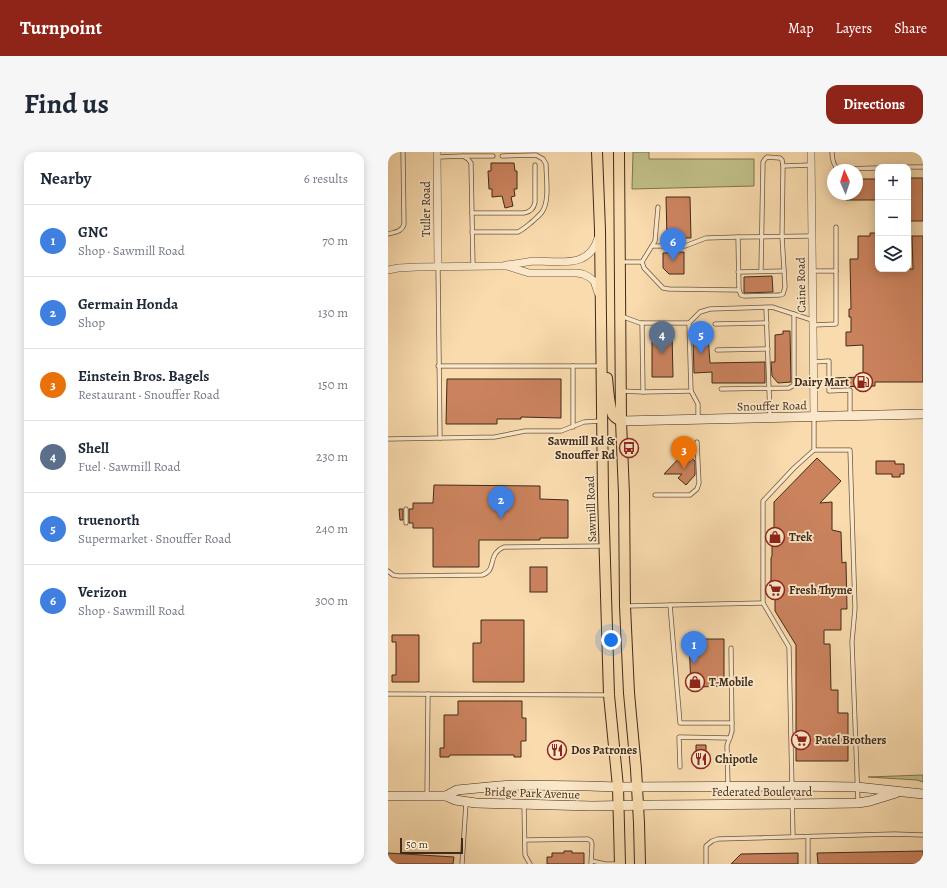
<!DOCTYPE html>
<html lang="en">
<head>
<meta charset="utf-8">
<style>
	body { margin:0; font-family:Alegreya,serif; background:#f6f6f7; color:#1f2937 }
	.controls { position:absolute; right:12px; top:12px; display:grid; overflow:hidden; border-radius:8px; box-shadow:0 2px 10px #0003 }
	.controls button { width:36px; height:36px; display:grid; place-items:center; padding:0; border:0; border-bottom:1px solid #e0e1e3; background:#fff; color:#1f2937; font:20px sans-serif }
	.compass { position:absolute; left:439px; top:12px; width:36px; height:36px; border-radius:50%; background:#fff; box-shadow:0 2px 10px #0003; rotate:357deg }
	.scale { position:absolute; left:12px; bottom:10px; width:63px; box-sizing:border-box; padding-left:4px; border:2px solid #3f2b1a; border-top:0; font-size:11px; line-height:14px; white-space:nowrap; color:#3f2b1a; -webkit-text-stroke:3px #fbe8ca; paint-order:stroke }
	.you { position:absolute; left:223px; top:488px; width:14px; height:14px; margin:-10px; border:3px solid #fff; border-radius:50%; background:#1a73e8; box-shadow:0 0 0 6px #1a73e833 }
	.badge { display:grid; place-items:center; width:26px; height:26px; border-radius:50%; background:#8f2418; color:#fff; font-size:13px; font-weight:700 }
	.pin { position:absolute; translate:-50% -33px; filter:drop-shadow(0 1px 2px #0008) }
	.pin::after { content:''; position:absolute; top:21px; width:14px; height:12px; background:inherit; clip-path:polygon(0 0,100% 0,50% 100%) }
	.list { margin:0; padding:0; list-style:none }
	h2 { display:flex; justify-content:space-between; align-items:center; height:52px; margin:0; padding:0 16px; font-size:17px }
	h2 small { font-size:13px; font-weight:400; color:#747a83 }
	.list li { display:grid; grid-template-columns:26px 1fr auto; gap:12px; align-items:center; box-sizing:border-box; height:72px; padding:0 16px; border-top:1px solid #e0e1e3 }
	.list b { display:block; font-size:15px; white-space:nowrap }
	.list p { margin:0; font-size:13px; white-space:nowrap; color:#747a83 }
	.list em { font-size:13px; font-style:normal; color:#747a83 }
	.icon { flex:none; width:22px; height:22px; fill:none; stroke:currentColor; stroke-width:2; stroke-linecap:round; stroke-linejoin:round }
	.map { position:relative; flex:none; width:535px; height:712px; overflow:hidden; border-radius:12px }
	header { display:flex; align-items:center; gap:24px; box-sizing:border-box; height:56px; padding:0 20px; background:#8f2418; color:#fff }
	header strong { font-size:19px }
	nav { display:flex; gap:22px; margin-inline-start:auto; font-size:14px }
	.intro { display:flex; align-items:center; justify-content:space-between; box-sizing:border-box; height:96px; padding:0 24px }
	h1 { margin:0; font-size:28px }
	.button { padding:10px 18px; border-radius:12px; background:#8f2418; color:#fff; font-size:14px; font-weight:700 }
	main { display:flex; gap:24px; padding:0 24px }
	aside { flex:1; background:#fff; border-radius:12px; box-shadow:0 2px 10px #0003 }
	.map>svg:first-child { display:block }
	.green { fill:#c1bf88; stroke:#807551 }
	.building { fill:#cb835e; stroke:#3f2b1a }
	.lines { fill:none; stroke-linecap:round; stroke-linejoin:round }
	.lane-casing { stroke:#6e573f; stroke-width:5 }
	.street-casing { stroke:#6e573f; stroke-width:8 }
	.secondary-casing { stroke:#3f2b1a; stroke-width:10 }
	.primary-casing { stroke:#3f2b1a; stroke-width:12 }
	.lane { stroke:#fbe8ca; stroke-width:3.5 }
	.street { stroke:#fbe8ca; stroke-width:7 }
	.secondary { stroke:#fbe8ca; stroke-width:9 }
	.primary { stroke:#f9dbae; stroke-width:10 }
	.labels { text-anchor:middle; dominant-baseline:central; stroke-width:3.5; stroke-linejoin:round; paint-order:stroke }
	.street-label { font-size:12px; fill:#3f2b1a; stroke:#fbe8ca }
	.poi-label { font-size:12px; font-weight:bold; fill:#3f2b1a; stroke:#fbe8ca; text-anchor:start }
</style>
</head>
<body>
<header>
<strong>Turnpoint</strong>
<nav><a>Map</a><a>Layers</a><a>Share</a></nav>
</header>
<div class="intro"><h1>Find us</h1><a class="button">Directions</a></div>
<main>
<aside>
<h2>Nearby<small>6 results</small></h2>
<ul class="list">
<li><span class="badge" style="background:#3f7fe0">1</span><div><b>GNC</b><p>Shop · Sawmill Road</p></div><em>70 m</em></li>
<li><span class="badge" style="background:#3f7fe0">2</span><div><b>Germain Honda</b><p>Shop</p></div><em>130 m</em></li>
<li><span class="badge" style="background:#e8710a">3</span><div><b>Einstein Bros. Bagels</b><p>Restaurant · Snouffer Road</p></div><em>150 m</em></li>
<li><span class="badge" style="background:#5c6f8a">4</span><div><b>Shell</b><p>Fuel · Sawmill Road</p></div><em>230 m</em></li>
<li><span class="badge" style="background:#3f7fe0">5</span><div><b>truenorth</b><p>Supermarket · Snouffer Road</p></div><em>240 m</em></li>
<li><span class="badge" style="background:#3f7fe0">6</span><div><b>Verizon</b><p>Shop · Sawmill Road</p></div><em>300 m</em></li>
</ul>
</aside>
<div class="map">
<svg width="535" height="712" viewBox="0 0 535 712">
	<rect width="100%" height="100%" fill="#f9dbae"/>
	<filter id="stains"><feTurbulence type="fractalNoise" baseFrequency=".005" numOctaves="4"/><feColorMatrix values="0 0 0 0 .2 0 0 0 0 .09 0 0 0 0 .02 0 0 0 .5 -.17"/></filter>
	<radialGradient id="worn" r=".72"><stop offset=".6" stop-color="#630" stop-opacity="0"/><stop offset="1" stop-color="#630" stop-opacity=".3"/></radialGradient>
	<!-- green -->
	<g class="green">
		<polygon points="245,0 261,0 261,7 366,7 366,34 244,37"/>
		<polygon points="535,623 535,630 529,628 480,625"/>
	</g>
	<!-- building -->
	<g class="building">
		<polygon points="103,11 126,11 127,19 129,19 129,37 126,37 127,44 123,45 125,54 117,56 114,44 104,45 104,37 101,37 100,19 103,19"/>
		<rect x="520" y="26" width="15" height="43"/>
		<polygon points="469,27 490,27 490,48 458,48 457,42 469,42"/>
		<polygon points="278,45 302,45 303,86 279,86"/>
		<polygon points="482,81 490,81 490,117 525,117 524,84 535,84 535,230 487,230 487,234 444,235 444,226 475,225 475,193 458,194 458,180 463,180 463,165 461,165 461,157 463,157 462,107 470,107 470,84 482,84"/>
		<polygon points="296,100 296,122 281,122 275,116 275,101"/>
		<polygon points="384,124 385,140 356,141 356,125"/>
		<polygon points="395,179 402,179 403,230 390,231 384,224 383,210 387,210 387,183 395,182"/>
		<polygon points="264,180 284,180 285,225 264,225"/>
		<polygon points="320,183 322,211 377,210 377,231 324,231 324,220 306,221 305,184"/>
		<polygon points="59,227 173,227 173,266 133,265 133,267 109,267 109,272 58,272"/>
		<polygon points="297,300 307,309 307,323 298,333 290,326 294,322 276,322"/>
		<polygon points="429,306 453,329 432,351 444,350 444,378 453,380 454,411 458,410 459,457 453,457 453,478 436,478 436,492 442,492 443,538 450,538 450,561 460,561 460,609 408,609 408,493 387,459 387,446 382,446 382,429 383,429 383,406 384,404 384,393 382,393 382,379 384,379 384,376 386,376 386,350"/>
		<polygon points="488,309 507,309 507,312 516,312 516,322 512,322 512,325 504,325 504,322 488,322"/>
		<polygon points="46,333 152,334 152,347 180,348 180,386 152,386 152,388 91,388 91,415 45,415 45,376 25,376 25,371 21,371 21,357 25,357 25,351 45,351"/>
		<polygon points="11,357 15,357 15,368 12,368"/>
		<rect x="142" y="415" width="17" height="25"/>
		<polygon points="93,468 136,468 136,530 85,530 85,491 93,491"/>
		<polygon points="4,483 31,483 31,530 4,530 4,523 8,523 8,490 4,490"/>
		<polygon points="301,487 336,487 336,534 311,535 308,537 303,537"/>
		<polygon points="70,549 134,549 134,566 138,566 138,589 133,589 133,605 126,605 126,603 62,603 61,605 52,605 52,596 56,596 56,563 70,563"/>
		<polygon points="308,593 318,593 318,615 308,616 308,612 305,611 308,602"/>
		<polygon points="176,699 184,699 184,701 196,701 196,712 159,712 159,705 164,705 164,701 176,701"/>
		<polygon points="535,699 535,712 430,712 429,701"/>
		<polygon points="0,701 66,705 65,712 0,712"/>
		<polygon points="410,701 410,712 343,712 353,702"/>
	</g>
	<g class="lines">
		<defs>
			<g id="lane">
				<path d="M444 0C444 7 445 13 450 17L490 16"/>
				<polyline points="76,4 105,4"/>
				<polyline points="50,5 75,4 80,7 83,11 85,114"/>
				<polyline points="520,15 535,15"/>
				<path d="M84 61H136C143 60 146 56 147 50V13"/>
				<path d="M84 80H130C136 77 140 73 145 69 148 66 152 63 154 60 162 49 158 25 158 12L155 7 148 3 114 4"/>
				<path d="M0 82C7 80 14 80 16 72L15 0"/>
				<polyline points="264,94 297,94 318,86 350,85"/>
				<polyline points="233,110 254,110 267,89 270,55"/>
				<polyline points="254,110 256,116 275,136 281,137 351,138 350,85 423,84"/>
				<polyline points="50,115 52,286"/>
				<polyline points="373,119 375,10 377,7 379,5 392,6 394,8 395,14"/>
				<polyline points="425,119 448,119"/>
				<polyline points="350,120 396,119"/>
				<polyline points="351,138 353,143 356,144 392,143 395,142 397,135 394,84 395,14 423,13"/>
				<polyline points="378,156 382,264"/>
				<polyline points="233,164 252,171 301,171 312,160 322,157 384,155 424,168"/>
				<polyline points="254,171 255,240 303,239 301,171"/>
				<polyline points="327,172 379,171"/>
				<polyline points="426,173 448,172 448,75"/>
				<polyline points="329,198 380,197"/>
				<polyline points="425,210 441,209 441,239 462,238 462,263"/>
				<polyline points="50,214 213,214"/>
				<polyline points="185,214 185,275"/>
				<polyline points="333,237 401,236 406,233 406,162"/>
				<polyline points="234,239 255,240"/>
				<polyline points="303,239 310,252 310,266"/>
				<polyline points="0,287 107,285 137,279 173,279 196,270 213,269"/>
				<polyline points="426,298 462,298 467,456 464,490 470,650"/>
				<polyline points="267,343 302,343 309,337 311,331 309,290"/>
				<polyline points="18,357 18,371"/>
				<path d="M0 419 5 423 11 424 94 423C110 418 98 403 116 395L216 394"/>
				<polyline points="282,453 292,571 344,571"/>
				<polyline points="238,454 375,451"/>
				<polyline points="0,542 219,543"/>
				<polyline points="292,615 291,585 342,586"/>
				<path d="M340 634 339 594C340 589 343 584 344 579L343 496"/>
				<polyline points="39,643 40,542"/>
				<polyline points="136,652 137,703 142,712"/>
				<polyline points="405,685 401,495 375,451 375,349 406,316 426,298 426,265"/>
				<polyline points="420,685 420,712"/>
				<polyline points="137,688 200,687 203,689 204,692 203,712"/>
				<polyline points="204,709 217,712 230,712"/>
				<polyline points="74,712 78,651"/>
				<polyline points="318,712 318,694 324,689 330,687 506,682 535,683"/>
			</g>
			<g id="street">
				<polyline points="49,0 50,114"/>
				<polyline points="423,0 426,265"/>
				<path d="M118 113C128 112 137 110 146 109 172 109 201 117 210 86"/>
				<polyline points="0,118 10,116 29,115 109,114 119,114 141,121 189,121 195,122 201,125 206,129 210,141"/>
			</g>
			<g id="secondary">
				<polyline points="233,269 535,262"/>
				<polyline points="0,644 58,644 69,638 111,634 127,633 200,634 230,635 403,634 469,635 535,642"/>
				<polyline points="58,644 67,648 88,651 204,654 266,653 404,652 470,651 482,649 508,641"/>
			</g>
			<g id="primary">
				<polyline points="209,0 212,78 215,343 221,543 230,635 232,712"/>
				<polyline points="231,0 233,269 236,342 237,454 241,541 248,617 251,671 252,712"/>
				<path d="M219 226C220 235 221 255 225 263 227 266 230 267 233 269"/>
			</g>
		</defs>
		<!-- lane casing -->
		<use href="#lane" class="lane-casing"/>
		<!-- street casing -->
		<use href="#street" class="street-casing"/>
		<!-- secondary casing -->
		<use href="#secondary" class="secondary-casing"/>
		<!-- primary casing -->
		<use href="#primary" class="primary-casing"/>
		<!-- lane -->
		<use href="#lane" class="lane"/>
		<!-- street -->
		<use href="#street" class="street"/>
		<!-- secondary -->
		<use href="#secondary" class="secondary"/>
		<!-- primary -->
		<use href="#primary" class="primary"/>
	</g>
	<!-- icons -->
	<defs>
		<symbol id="fuel-ring" viewBox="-11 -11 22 22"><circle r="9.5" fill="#fbe8ca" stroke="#8f2418" stroke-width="1.5"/><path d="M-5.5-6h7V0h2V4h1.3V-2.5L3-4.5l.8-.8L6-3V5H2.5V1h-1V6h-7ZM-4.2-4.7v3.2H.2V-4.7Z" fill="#8f2418"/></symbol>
		<symbol id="bus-ring" viewBox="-11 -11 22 22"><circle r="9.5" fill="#fbe8ca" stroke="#8f2418" stroke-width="1.5"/><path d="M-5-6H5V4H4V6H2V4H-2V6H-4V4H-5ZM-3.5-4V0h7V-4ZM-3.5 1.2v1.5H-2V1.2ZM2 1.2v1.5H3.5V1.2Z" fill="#8f2418"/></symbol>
		<symbol id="shop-ring" viewBox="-11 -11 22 22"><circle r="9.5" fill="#fbe8ca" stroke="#8f2418" stroke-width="1.5"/><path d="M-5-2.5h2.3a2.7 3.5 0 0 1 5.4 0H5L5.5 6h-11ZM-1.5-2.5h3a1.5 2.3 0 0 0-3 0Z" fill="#8f2418"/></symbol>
		<symbol id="supermarket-ring" viewBox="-11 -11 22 22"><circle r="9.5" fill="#fbe8ca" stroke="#8f2418" stroke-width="1.5"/><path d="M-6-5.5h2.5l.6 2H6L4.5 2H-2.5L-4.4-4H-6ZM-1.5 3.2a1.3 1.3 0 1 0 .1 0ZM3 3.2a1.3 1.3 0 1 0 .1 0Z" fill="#8f2418"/></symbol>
		<symbol id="restaurant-ring" viewBox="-11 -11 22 22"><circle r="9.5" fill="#fbe8ca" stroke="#8f2418" stroke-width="1.5"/><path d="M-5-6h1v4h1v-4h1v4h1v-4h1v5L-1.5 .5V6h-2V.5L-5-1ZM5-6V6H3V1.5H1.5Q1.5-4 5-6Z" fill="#8f2418"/></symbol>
	</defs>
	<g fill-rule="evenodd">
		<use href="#fuel-ring" x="464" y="219" width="22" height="22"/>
		<use href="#bus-ring" x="230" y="285" width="22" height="22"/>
		<use href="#shop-ring" x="376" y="374" width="22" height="22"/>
		<use href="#supermarket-ring" x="376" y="427" width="22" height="22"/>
		<use href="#shop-ring" x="296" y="519" width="22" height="22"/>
		<use href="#supermarket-ring" x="402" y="577" width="22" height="22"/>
		<use href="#restaurant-ring" x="158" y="587" width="22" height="22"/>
		<use href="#restaurant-ring" x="302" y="596" width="22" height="22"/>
	</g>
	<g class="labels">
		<!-- street labels -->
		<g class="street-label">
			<text transform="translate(38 57) rotate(-90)">Tuller Road</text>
			<text transform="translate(413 133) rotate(-91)">Caine Road</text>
			<text transform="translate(384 254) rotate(-1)">Snouffer Road</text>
			<text transform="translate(203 357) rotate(-92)">Sawmill Road</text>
			<text x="374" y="640">Federated Boulevard</text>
			<text transform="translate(144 641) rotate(2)">Bridge Park Avenue</text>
		</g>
		<!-- poi labels -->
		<g class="poi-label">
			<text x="461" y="230" text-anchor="end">Dairy Mart</text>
			<text x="227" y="289" text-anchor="end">Sawmill Rd &amp;<tspan x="227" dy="14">Snouffer Rd</tspan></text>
			<text x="401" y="385">Trek</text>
			<text x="401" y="438">Fresh Thyme</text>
			<text x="321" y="530">T-Mobile</text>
			<text x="427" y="588">Patel Brothers</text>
			<text x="183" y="598">Dos Patrones</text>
			<text x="327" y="607">Chipotle</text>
		</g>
	</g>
	<rect width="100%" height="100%" filter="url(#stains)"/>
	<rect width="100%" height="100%" fill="url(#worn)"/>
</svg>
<div class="controls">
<button>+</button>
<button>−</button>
<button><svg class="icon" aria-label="layers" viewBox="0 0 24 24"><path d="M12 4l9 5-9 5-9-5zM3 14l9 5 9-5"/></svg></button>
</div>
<svg class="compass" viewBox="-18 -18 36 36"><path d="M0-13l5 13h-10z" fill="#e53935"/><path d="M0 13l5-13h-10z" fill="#747a83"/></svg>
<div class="scale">50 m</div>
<div class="you"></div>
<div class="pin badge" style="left:306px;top:512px;background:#3f7fe0">1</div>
<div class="pin badge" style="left:113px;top:367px;background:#3f7fe0">2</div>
<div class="pin badge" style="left:296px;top:317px;background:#e8710a">3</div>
<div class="pin badge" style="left:274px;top:202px;background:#5c6f8a">4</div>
<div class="pin badge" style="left:313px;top:202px;background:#3f7fe0">5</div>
<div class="pin badge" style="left:285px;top:109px;background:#3f7fe0">6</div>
</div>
</main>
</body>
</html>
